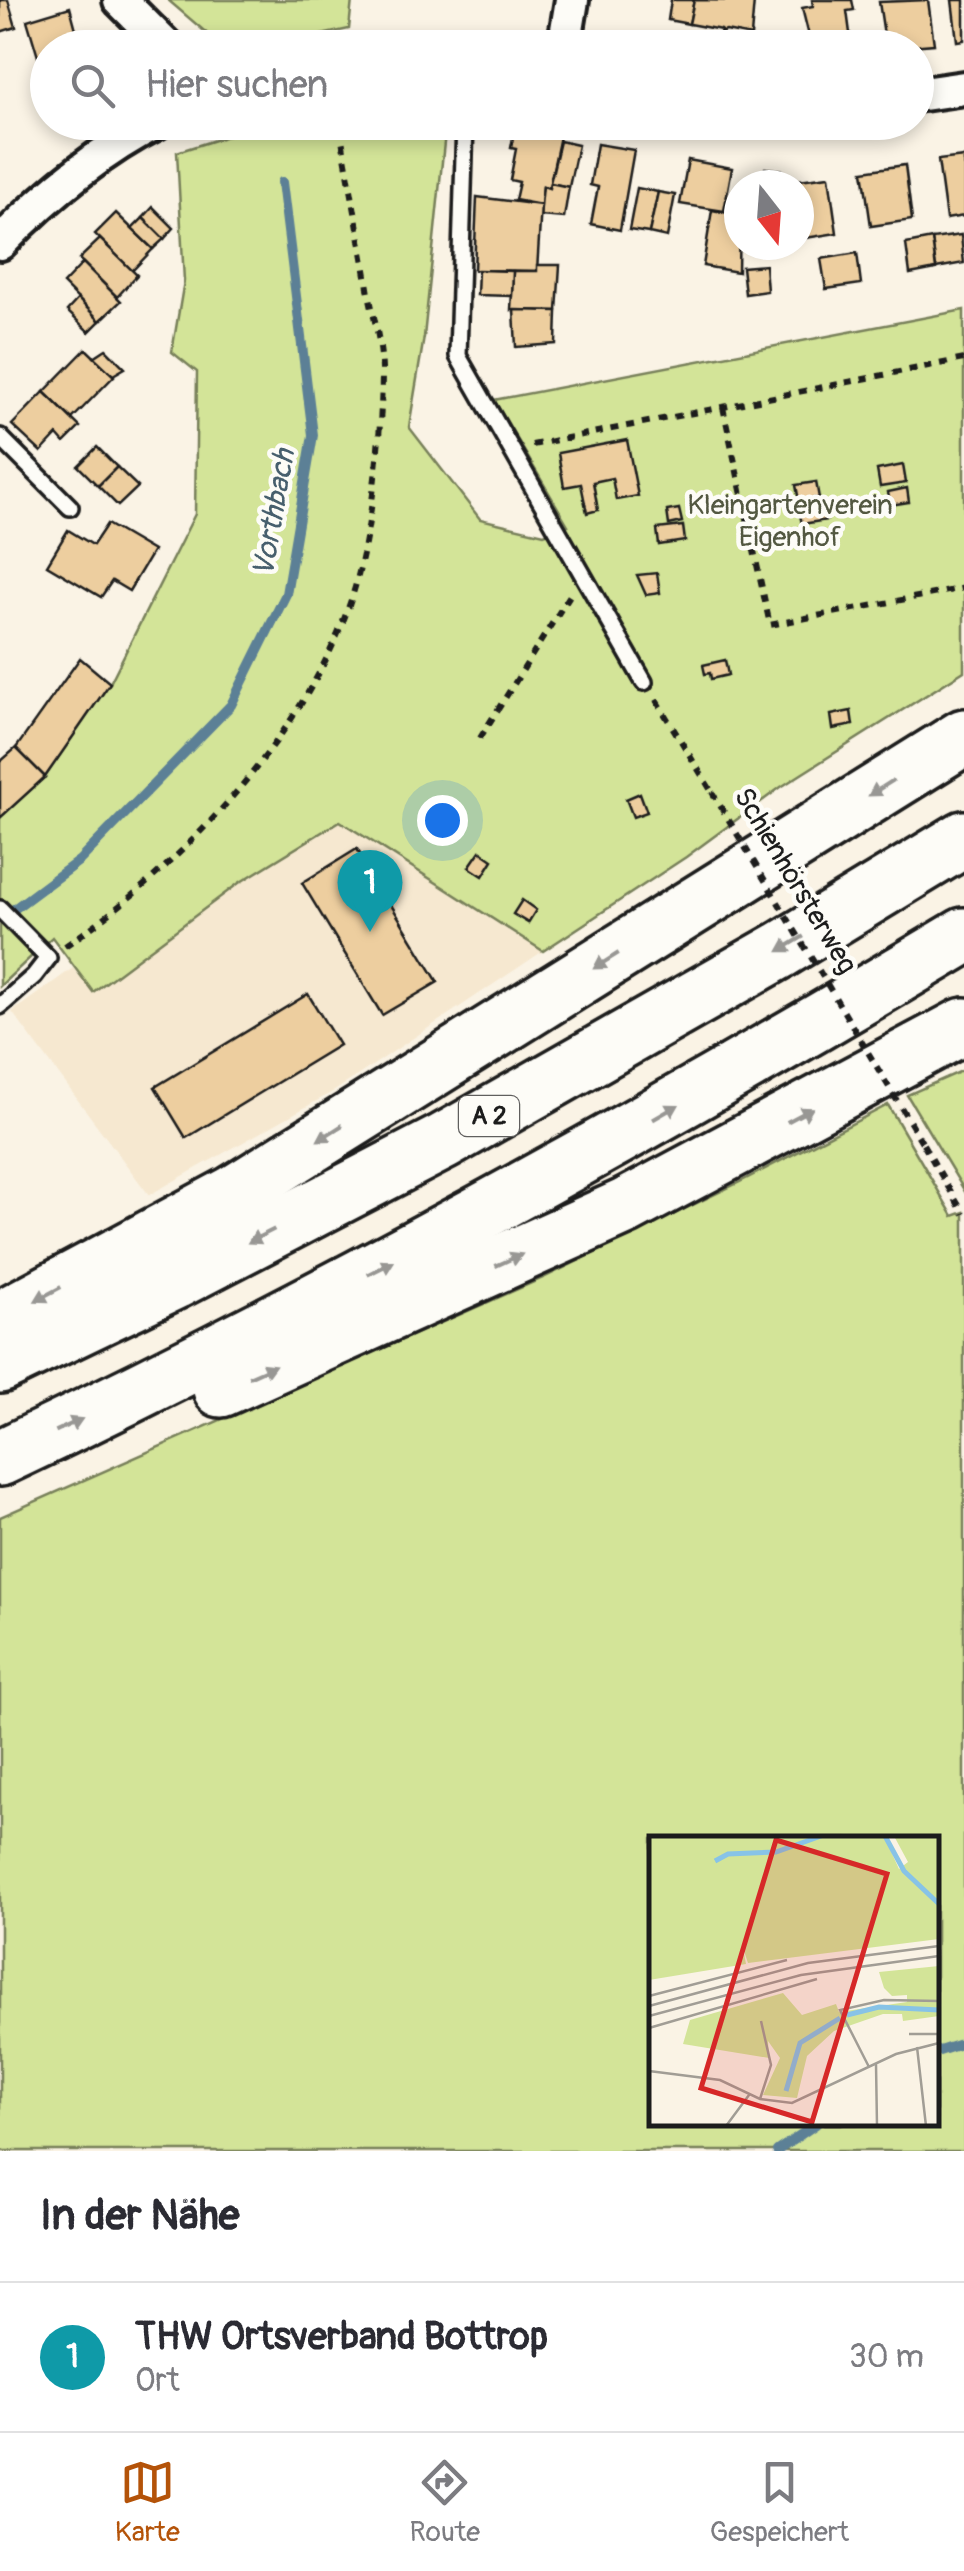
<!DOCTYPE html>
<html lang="de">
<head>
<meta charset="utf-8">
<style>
	body { margin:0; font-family:Pangolin,sans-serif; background:#f7f7f7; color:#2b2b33 }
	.compass { position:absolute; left:724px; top:170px; width:90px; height:90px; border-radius:50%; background:#fff; box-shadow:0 5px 15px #0003; rotate:163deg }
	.you { position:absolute; left:442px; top:820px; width:35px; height:35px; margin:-25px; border:8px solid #fff; border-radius:50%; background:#1a73e8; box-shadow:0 0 0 15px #1a73e833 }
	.badge { display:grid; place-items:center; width:65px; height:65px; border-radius:50%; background:#b45309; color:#fff; font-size:32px; font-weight:700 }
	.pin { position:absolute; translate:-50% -82px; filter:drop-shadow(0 2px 5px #0008) }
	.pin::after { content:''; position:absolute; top:52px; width:35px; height:30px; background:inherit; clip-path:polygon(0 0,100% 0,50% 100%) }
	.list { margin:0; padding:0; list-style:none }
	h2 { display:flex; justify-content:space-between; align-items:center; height:130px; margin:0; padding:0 40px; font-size:42px }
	h2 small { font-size:32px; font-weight:400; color:#7c7c81 }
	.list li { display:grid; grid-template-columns:65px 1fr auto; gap:30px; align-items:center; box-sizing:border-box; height:150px; padding:0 40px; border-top:2px solid #e1e1e2 }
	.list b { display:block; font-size:38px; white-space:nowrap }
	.list p { margin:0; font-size:32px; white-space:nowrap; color:#7c7c81 }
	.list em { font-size:32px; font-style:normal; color:#7c7c81 }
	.icon { flex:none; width:55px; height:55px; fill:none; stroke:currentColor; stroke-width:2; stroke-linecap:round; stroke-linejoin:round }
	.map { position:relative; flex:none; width:964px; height:2151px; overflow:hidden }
	.search { position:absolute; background:#fff; box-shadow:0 5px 15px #0003; left:30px; right:30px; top:30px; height:110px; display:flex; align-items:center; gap:25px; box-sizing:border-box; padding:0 35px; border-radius:55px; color:#7c7c81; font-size:38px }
	.sheet { height:280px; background:#fff }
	nav { display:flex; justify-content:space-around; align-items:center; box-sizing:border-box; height:140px; border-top:2px solid #e1e1e2; background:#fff; font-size:28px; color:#7c7c81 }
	nav a { display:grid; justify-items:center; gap:5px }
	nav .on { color:#b45309 }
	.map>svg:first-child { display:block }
	.built { fill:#f6e8d0 }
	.green { fill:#d3e498; stroke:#78805a; stroke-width:2.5; fill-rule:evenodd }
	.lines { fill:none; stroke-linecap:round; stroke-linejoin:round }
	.stream { stroke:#5c8096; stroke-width:10 }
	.building { fill:#edce9f; stroke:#1c1c1c; stroke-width:2.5 }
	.lane-casing { stroke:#1c1c1c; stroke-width:22 }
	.street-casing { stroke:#1c1c1c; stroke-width:40 }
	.highway-casing { stroke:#1c1c1c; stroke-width:62 }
	.path { stroke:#1c1c1c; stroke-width:6; stroke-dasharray:8 8; stroke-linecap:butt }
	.lane { stroke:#fdfcf7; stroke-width:15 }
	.street { stroke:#fdfcf7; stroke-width:32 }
	.highway { stroke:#fdfcf7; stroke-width:55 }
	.path-bridge { stroke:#1c1c1c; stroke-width:6; stroke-dasharray:8 8; stroke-linecap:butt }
	.oneway { fill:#989794 }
	.labels { text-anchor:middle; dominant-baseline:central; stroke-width:9; stroke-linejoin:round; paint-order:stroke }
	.shield { fill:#fdfcf7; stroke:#605f5e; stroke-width:2.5 }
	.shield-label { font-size:25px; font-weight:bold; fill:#1c1c1c }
	.park-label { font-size:28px; fill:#535841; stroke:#fdfcf7 }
	.street-label { font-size:28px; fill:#1c1c1c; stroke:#fdfcf7 }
	.water-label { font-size:30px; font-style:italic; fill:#475f6d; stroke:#fdfcf7 }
	.inset-river { fill:none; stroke:#87c3e7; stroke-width:5 }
	.inset-road { fill:none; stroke:#a19d95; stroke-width:2.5 }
	.view { fill:#d62828; fill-opacity:0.15; stroke:#d62828; stroke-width:5 }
	.inset-edge { fill:none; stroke:#1c1c1c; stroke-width:5 }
</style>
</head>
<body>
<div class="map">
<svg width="964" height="2151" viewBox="0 0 964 2151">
	<rect width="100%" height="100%" fill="#faf3e5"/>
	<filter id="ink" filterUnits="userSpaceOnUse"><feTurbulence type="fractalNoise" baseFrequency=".01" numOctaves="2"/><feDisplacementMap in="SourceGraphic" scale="20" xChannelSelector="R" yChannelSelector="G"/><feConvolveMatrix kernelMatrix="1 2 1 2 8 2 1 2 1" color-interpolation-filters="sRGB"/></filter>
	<g filter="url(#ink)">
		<!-- built -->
		<polygon class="built" points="340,821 543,951 336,1090 149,1195 12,1012 73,968 94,992 239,883"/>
		<!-- green -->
		<g class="green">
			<polygon points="168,0 352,0 349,29 266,47 224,48"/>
			<polygon points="268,123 446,123 424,337 409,427 480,519 544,534 568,525 494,400 964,310 964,671 781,787 686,857 543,951 340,821 239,883 93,992 52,937 0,986 0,818 45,777 110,683 195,514 197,372 172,352 184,281 177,152"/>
			<polygon points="964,1070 964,1190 907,1095"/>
			<path d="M888 1105 953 1216 964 1212V2151H0V1517L545 1277 740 1182ZM652 1839H936V2124H652Z"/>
		</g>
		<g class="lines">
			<!-- stream -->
			<g class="stream">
				<polyline points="2,918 80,860 231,705 286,594 313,435 282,182"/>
				<polyline points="936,2052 964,2043"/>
				<polyline points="777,2151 816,2124"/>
			</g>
		</g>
		<!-- building -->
		<g class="building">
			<polygon points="0,0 8,0 16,27 0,32"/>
			<polygon points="671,0 694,0 689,24 668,20"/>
			<polygon points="694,0 754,1 751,36 726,31 720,33 721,30 689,24"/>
			<polygon points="812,0 852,0 854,10 847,11 852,48 812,48 802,8 813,6"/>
			<polygon points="928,0 934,44 886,48 879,2"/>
			<polygon points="952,0 964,0 964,40 957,41"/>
			<polygon points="70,7 81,48 48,48 48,90 27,20"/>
			<polygon points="515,127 560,136 549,188 543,186 541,205 515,200 519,182 510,180 516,149 511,148"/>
			<polygon points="560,141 578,145 569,187 550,183"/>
			<polygon points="597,144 634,150 620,230 591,224 598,187 590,185"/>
			<polygon points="964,157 964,216 946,219 938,160"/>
			<polygon points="688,160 732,168 724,211 680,204"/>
			<polygon points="905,165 912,220 871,226 863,171"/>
			<polygon points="765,168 782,170 784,182 829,176 837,233 799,239 799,185 761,185"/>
			<polygon points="550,183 569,187 564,218 540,216 543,186 549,188"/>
			<polygon points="637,188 658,192 649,233 629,230"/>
			<polygon points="658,192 675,195 667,237 649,233"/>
			<polygon points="477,197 541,205 537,271 474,270"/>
			<polygon points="153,207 174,228 164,239 143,218"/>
			<polygon points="712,210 739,215 738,272 703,266"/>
			<polygon points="116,213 153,249 132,271 95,234"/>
			<polygon points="143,218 164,239 153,249 132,229"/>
			<polygon points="961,235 964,263 936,268 932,239"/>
			<polygon points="100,239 137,275 117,297 79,259"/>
			<polygon points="932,239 936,269 910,274 906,244"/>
			<polygon points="857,253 861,284 826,289 821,259"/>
			<polygon points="83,263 121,301 100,321 63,284"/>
			<polygon points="537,265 560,265 557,311 511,310 513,271 537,271"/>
			<polygon points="765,265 767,291 745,294 742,267"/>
			<polygon points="478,270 513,271 512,296 477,295"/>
			<polygon points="78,299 100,321 89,332 67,311"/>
			<polygon points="514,310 557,311 556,344 516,347"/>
			<polygon points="86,349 114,376 72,419 44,392"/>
			<polygon points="106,349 125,368 113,375 94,357"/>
			<polygon points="44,392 80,427 64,443 57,435 41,452 12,425"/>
			<polygon points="627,440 638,496 616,500 612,478 593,482 598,510 587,513 581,484 564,487 558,453"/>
			<polygon points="97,447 117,467 98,486 78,466"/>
			<polygon points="903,465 906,483 880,487 877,470"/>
			<polygon points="117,467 138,487 118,506 98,486"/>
			<polygon points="816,482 819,498 799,501 796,485"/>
			<polygon points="907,488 909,502 890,505 888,492"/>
			<polygon points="823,501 827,520 802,524 798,505"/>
			<polygon points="679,509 682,522 669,525 667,511"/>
			<polygon points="107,524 153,551 129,591 112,581 101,597 47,565 68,530 93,545"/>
			<polygon points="683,526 685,541 659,545 657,529"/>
			<polygon points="657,573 660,593 646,595 637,575"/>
			<polygon points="80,658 110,683 45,777 16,748"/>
			<polygon points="725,660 728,675 711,679 710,673 705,674 703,665"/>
			<polygon points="851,711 853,725 833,729 831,715"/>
			<polygon points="16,748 45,777 0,818 0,762"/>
			<polygon points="640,793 647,812 633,817 626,799"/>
			<polygon points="357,849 438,982 382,1015 302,883"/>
			<polygon points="480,851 493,860 483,876 469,867"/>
			<polygon points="522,900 536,910 528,923 513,914"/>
			<polygon points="308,994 339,1045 186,1138 155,1087"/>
		</g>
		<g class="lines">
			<defs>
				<g id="lane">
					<polyline points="465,122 458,356 644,682"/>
					<polyline points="0,437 70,507"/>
					<polyline points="0,909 48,958 34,976 0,1006"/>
				</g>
				<g id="street">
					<polyline points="120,0 168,48"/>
					<polyline points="564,48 572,0"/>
					<polyline points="916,95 964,88"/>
					<path d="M0 243C46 196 99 151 157 122"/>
				</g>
				<g id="highway">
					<polyline points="0,1319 233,1194 964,737"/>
					<polyline points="0,1365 175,1281 443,1142 781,950 964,839"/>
					<polyline points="221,1389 627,1206 964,1026"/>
					<path d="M0 1458C331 1301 650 1124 964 936"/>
				</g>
			</defs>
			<!-- lane casing -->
			<use href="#lane" class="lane-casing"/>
			<!-- street casing -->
			<use href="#street" class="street-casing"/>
			<!-- highway casing -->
			<use href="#highway" class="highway-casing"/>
			<!-- path -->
			<g class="path">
				<polyline points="723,407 770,625 964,588"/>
				<polyline points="532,445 964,359"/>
				<polyline points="656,700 712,792"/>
				<polyline points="480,738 570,595"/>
				<path d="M65 946C184 866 314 726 355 587 372 528 382 430 382 369 381 344 374 318 369 294 360 237 349 180 339 122"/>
				<polyline points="923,1144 964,1214"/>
			</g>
			<!-- lane -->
			<use href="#lane" class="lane"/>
			<!-- street -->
			<use href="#street" class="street"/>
			<!-- highway -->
			<use href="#highway" class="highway"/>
			<!-- path-bridge -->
			<polyline class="path-bridge" points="712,792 923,1144"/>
		</g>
		<!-- one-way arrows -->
		<defs><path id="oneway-solid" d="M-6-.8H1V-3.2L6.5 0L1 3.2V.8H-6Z" transform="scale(2.5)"/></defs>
		<g class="oneway">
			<use href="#oneway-solid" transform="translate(881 788) rotate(148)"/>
			<use href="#oneway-solid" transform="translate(791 944) rotate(149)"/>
			<use href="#oneway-solid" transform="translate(606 961) rotate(148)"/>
			<use href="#oneway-solid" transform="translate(666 1112) rotate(-30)"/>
			<use href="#oneway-solid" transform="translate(800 1115) rotate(-28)"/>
			<use href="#oneway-solid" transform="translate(330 1133) rotate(148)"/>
			<use href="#oneway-solid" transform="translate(261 1236) rotate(153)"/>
			<use href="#oneway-solid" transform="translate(509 1260) rotate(-24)"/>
			<use href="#oneway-solid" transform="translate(381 1268) rotate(-27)"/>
			<use href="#oneway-solid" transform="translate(48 1294) rotate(152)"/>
			<use href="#oneway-solid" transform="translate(262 1371) rotate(-24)"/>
			<use href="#oneway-solid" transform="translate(69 1425) rotate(-25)"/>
		</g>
	</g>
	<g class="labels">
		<!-- shield labels -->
		<rect class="shield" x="459" y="1096" width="60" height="40" rx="8"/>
		<g class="shield-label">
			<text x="489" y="1116">A 2</text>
		</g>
		<!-- park labels -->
		<g class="park-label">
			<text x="790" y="505">Kleingartenverein<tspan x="790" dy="32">Eigenhof</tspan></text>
		</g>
		<!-- street labels -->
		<g class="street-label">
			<text transform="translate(795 881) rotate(59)">Schienhörsterweg</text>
		</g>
		<!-- water labels -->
		<g class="water-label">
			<text transform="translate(274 513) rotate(-80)">Vorthbach</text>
		</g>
	</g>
	<!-- overview -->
	<g transform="translate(649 1836)">
		<rect width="290" height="290" fill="#faf3e5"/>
		<path d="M0 0H235L250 33 259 26 245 0H290V103L99 127 94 112 97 128 0 144ZM290 130V180L254 185 253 178H234L185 195 158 220 148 262 114 259 131 222 119 205 120 222 34 208 41 184 134 157 153 179 187 168 190 176 258 166V159L243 160 235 152 230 136Z" fill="#d3e498"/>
		<path class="inset-river" d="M236 0 255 35 290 68M66 25 79 18 127 16 172 0M198 179 230 171 290 174M137 255 151 207 191 182"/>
		<path class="inset-road" d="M0 160 138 124M0 170 159 127 290 110M0 180 152 139 290 120M0 192 168 143M260 198H289V207M268 211 277 290M227 228 228 290M220 231 191 174 235 164 290 165M0 235 71 244 111 263 143 267 247 218 290 207M111 263 122 229 112 185M77 290 100 259"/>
		<path class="view" d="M127 4 238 38 163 286 52 252Z"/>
		<rect width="290" height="290" class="inset-edge"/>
	</g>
</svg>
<svg class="compass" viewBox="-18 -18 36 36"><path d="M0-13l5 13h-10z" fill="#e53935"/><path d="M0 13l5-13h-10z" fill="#7c7c81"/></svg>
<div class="you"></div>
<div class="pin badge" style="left:370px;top:932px;background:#0f9aa8">1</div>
<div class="search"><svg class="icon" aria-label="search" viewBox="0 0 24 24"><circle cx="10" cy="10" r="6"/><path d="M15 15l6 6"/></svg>Hier suchen</div>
</div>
<section class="sheet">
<h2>In der Nähe<small></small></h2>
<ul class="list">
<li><span class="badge" style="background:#0f9aa8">1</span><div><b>THW Ortsverband Bottrop</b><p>Ort</p></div><em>30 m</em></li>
</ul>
</section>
<nav>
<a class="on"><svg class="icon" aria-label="map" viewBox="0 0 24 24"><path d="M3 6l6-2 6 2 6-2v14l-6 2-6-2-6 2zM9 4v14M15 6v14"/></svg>Karte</a>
<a><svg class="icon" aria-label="directions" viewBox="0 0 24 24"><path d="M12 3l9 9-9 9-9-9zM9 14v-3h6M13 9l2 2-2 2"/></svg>Route</a>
<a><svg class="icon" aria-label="saved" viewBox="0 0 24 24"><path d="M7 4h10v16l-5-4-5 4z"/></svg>Gespeichert</a>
</nav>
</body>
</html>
